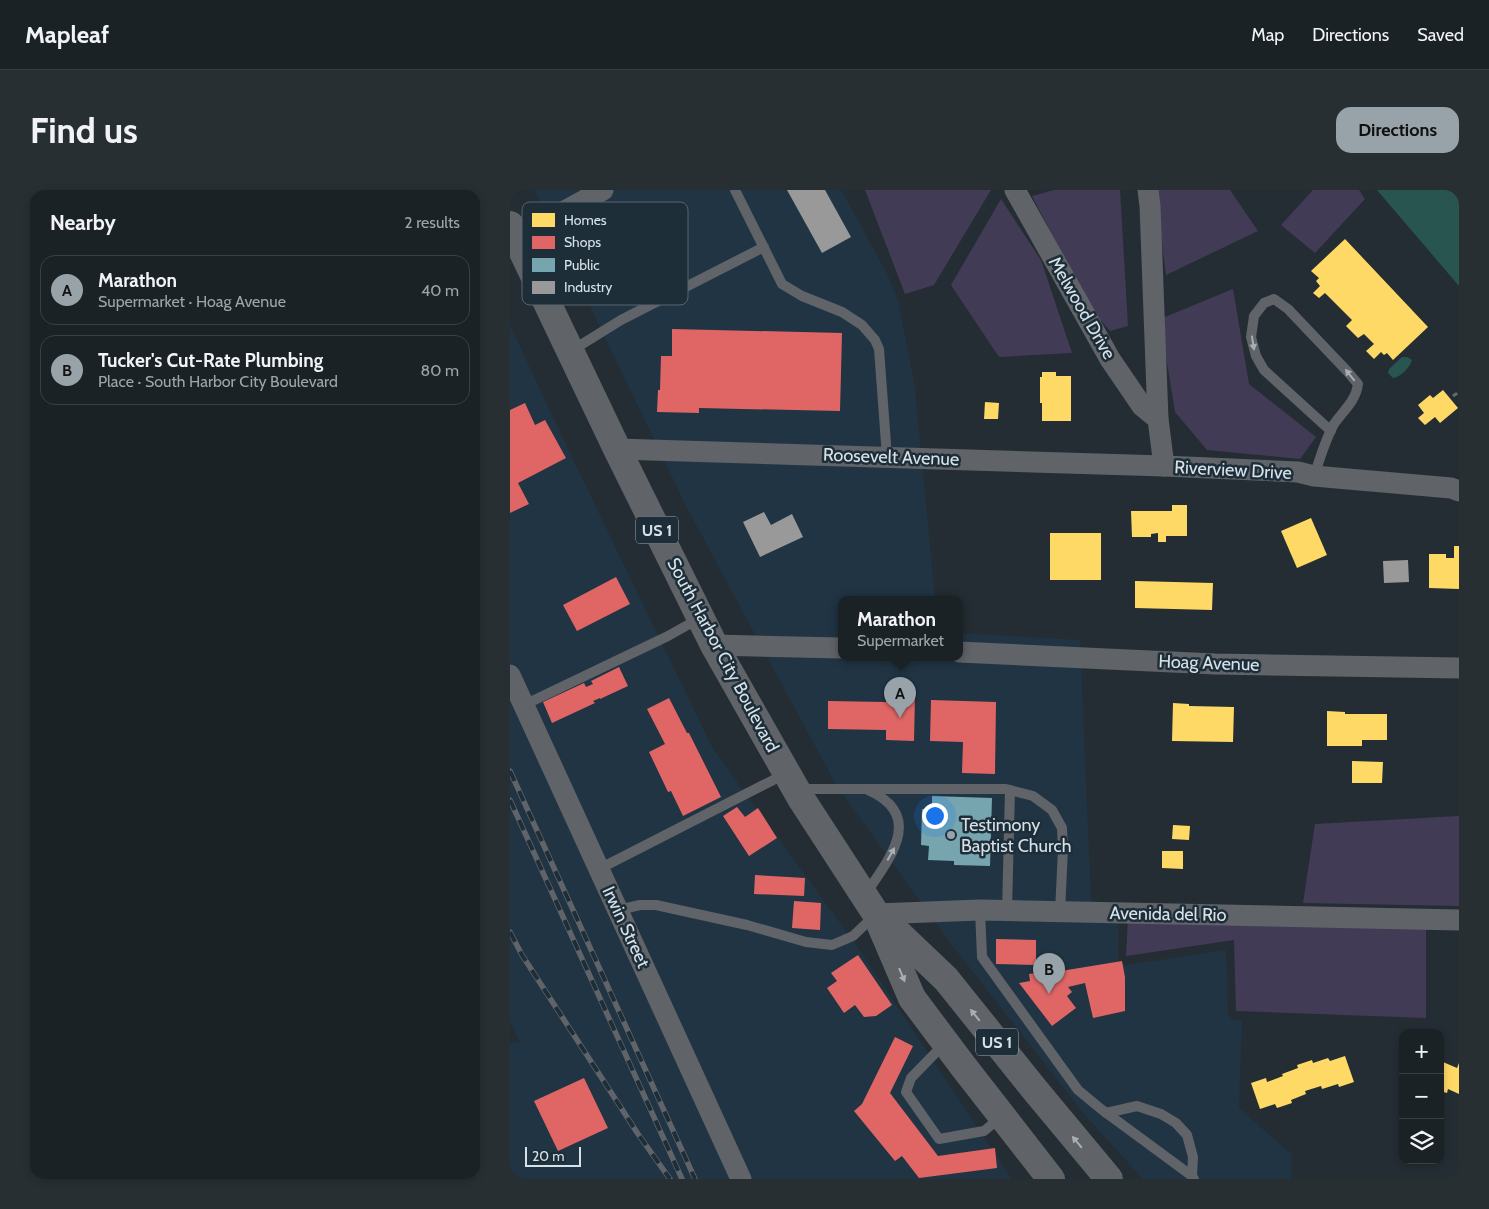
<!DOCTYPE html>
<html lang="en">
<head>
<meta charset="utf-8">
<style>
	body { margin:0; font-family:Cabin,sans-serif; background:#282f32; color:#f1f3f6 }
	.controls { position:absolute; right:15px; bottom:15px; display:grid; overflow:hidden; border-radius:10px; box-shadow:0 2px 8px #0003 }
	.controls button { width:45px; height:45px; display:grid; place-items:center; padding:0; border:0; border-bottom:1px solid #393f43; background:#1b2226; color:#f1f3f6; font:25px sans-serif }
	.scale { position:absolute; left:15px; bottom:12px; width:56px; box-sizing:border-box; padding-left:5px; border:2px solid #d7e1e9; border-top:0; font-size:14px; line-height:18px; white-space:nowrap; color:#d7e1e9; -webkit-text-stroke:4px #1e2e39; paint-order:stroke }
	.you { position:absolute; left:424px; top:625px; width:18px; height:18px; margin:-12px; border:4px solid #fff; border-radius:50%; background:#1a73e8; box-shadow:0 0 0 8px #1a73e833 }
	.badge { display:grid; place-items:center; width:32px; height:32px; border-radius:50%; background:#98a2a9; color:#111; font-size:16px; font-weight:700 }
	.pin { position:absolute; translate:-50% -41px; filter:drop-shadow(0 1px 2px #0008) }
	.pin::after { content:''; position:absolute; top:26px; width:18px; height:15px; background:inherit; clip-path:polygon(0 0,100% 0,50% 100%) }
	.popup { position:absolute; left:328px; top:406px; width:125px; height:65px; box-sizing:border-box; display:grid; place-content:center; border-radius:10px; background:#1b2226; filter:drop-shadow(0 1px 4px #0005); font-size:16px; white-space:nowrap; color:#a0a4a7 }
	.popup b { font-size:19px; color:#f1f3f6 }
	.popup::after { content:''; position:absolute; left:50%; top:100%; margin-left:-10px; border:10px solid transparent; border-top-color:#1b2226 }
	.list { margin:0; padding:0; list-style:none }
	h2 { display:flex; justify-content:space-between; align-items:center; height:65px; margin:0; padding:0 20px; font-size:21px }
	h2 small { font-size:16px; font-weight:400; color:#a0a4a7 }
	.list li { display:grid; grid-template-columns:32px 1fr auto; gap:15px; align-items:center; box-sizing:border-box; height:70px; margin:0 10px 10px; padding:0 10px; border:1px solid #393f43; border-radius:15px }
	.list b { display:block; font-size:19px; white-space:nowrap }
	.list p { margin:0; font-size:16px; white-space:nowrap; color:#a0a4a7 }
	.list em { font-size:16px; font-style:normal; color:#a0a4a7 }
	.icon { flex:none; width:28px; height:28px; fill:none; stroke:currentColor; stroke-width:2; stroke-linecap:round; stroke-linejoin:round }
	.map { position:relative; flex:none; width:949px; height:989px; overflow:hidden; border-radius:15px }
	header { display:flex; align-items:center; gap:30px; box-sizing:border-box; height:70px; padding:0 25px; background:#1b2226; border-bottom:1px solid #393f43 }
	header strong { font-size:24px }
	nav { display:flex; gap:28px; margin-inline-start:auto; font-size:18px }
	.intro { display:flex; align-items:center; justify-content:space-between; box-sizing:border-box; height:120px; padding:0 30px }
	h1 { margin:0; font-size:35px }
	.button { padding:12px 22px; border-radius:15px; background:#98a2a9; color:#111; font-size:18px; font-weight:700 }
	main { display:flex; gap:30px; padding:0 30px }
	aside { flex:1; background:#1b2226; border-radius:15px; box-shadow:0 2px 8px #0003 }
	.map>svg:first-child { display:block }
	.built { fill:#203443 }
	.green { fill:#423b56 }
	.water { fill:#285550 }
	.homes { fill:#ffd966 }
	.shops { fill:#e06666 }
	.public { fill:#76a5af }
	.industry { fill:#999 }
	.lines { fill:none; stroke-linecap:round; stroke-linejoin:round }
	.path { stroke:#65696e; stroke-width:3; stroke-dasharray:5 2.5; stroke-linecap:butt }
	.lane { stroke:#606367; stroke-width:10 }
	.street { stroke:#606367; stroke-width:21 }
	.primary { stroke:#606469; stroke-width:28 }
	.rail-casing { stroke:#606469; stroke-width:5.5 }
	.rail { stroke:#1e2e39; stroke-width:4; stroke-dasharray:11; stroke-linecap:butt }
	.oneway { fill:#a7afb5 }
	.oneway2 { fill:#a7afb6 }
	.poi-dot { fill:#98a2a9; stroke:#1e2e39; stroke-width:2 }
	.labels { text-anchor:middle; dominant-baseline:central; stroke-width:5; stroke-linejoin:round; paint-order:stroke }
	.shield { fill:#1e2e39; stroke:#a0abb4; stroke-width:1 }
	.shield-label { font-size:16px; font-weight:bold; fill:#d7e1e9 }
	.street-label { font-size:18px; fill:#d7e1e9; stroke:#1e2e39 }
	.poi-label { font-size:18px; fill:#d7e1e9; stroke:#1e2e39; text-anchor:start }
	.key { fill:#1e2e39; stroke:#56646e; stroke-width:1 }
	.key-label { font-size:14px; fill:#d7e1e9 }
</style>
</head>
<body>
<header>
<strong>Mapleaf</strong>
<nav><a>Map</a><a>Directions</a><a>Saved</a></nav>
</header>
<div class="intro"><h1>Find us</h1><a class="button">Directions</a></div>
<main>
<aside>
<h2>Nearby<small>2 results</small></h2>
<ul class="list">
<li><span class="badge">A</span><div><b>Marathon</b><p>Supermarket · Hoag Avenue</p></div><em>40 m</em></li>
<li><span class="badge">B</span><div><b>Tucker's Cut-Rate Plumbing</b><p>Place · South Harbor City Boulevard</p></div><em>80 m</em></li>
</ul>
</aside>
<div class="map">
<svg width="949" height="989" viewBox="0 0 949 989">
	<rect width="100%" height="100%" fill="#242d33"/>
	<!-- built -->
	<g class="built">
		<polygon points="24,0 331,0 377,83 388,110 405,197 425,409 331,409 331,467 449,467 449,443 570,450 581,711 648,720 609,728 608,765 609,771 612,774 617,775 716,760 718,824 723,830 732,831 729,918 781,964 781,989 633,989 574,924 438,750 326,595 177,318"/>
		<polygon points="0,135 58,259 203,559 347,756 502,989 0,989 0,853 10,852 0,832"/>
	</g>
	<!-- green -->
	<g class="green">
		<polygon points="355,0 481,0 424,95 395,104"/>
		<polygon points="544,0 610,0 618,136 600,141 580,118 522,6"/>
		<polygon points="645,0 720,0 748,41 656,85"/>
		<polygon points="803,0 849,0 855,9 805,63 771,35"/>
		<polygon points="491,9 531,70 562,163 489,167 441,95"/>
		<polygon points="723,99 739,194 806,247 790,269 697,260 665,222 650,129"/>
		<polygon points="949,626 949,716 793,713 805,634"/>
		<polygon points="618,728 916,734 916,828 726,821 724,750 616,766"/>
	</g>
	<!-- water -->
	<g class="water">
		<polygon points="867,0 949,0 949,96"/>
		<path d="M892 167H897L902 170C900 177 891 187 883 188L878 183 879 179Z"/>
	</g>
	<!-- homes -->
	<g class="homes">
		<polygon points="835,49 918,137 883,170 877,163 874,165 871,162 864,169 856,161 864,154 854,144 848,148 836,136 842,130 815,103 809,108 803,103 810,96 806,91 809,88 801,81"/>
		<polygon points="532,182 546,182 546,186 561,186 561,231 532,231 532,213 530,213 530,187 532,187"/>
		<polygon points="933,200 948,218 930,233 925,227 915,235 908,228 914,223 908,215 920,205 923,208"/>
		<polygon points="475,212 489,213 488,229 474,229"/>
		<polygon points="662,315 677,315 677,346 656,346 656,352 648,352 648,343 641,344 641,347 622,347 621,321 662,321"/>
		<polygon points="801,328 817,365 787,378 771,341"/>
		<rect x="540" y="343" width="51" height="47"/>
		<polygon points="944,356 949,356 949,399 919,398 919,364 936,364 936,368 944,368"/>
		<polygon points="625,391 703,393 702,420 625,418"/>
		<polygon points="663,513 679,514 679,516 724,517 723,552 662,551"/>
		<polygon points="817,521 835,522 835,524 877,524 877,550 852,550 852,556 817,556"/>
		<polygon points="842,571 873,572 872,593 842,593"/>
		<polygon points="663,635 680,636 679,650 662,649"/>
		<polygon points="652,661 673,661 673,679 652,678"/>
		<polygon points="835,866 844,892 829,897 828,894 812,899 811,896 795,901 796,904 781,910 782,913 767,918 765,914 750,919 741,893 756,888 757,892 773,886 772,884 788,878 787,875 802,870 803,873 818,868 820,871"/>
		<polygon points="933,872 947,878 949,873 949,904 938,899 937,903 930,901 930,875 931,876"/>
	</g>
	<!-- shops -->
	<g class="shops">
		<polygon points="99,19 120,55 74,80 59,53 62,40"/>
		<polygon points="162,139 332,143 330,221 189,218 189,223 147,222 148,200 150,200 151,166 162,166"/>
		<polygon points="15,213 25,235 35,230 56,268 8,293 19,314 0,323 0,220"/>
		<polygon points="106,387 120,414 67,441 53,415"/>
		<polygon points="109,477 118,496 90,509 90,508 83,511 85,513 42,533 33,512 74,493 76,497 83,494 81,491"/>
		<polygon points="376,505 405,505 404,551 376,550 376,540 318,539 318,511 376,512"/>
		<polygon points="159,508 177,543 179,543 211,607 173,626 161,601 158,602 139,562 155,554 137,519"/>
		<polygon points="421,510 486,512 485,584 452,583 453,552 420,551"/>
		<polygon points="227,617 235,627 248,618 267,648 239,666 213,626"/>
		<polygon points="245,685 295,688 294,706 244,704"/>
		<polygon points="284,711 311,713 310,740 282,738"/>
		<polygon points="486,749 526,750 526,775 486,774"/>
		<polygon points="348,765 382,815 366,826 354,827 345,815 334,823 317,798 327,791 321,783"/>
		<polygon points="612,771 615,787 615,821 583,828 575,793 558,797 562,802 557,806 566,818 542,836 509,793 520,791 519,784 545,780 545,782"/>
		<polygon points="385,847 403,856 380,903 428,966 485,958 487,978 409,988 392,966 385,971 344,921 352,914"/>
		<polygon points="74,888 98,938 48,961 24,911"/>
	</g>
	<!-- public -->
	<polygon class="public" points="422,606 482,608 480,676 444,675 444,671 418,670 419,656 411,655 412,619 422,619"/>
	<!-- industry -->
	<g class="industry">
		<polygon points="277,0 315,0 341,47 312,63"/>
		<polygon points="254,322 261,335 282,324 293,347 250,367 233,332"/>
		<polygon points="898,370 899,392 874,393 873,371"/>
	</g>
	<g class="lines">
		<!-- path -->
		<polyline class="path" points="943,206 949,202"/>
		<!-- lane -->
		<g class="lane">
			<polyline points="225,0 272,94 292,106 332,122 352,135 365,150 369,159 377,267"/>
			<polyline points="61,161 111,130 254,57"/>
			<path d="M804 286C810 269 815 250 824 234 833 221 846 211 848 194L837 181 778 119 764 109 754 113 744 126 741 147 746 166 754 180 821 241"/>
			<polyline points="14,515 158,446 190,428"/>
			<polyline points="289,599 496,599 523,606 542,620 552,638 553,659 550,722"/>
			<polyline points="89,679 275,584"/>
			<path d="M355 705C379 669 416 626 358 600"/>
			<polyline points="108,720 130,715 146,715 237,735 296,752 322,755 343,746 364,726"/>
			<polyline points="470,720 472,767 568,900 591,919 682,986 684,989"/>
			<polyline points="497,721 500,600"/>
			<polyline points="435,853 401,888 396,902 429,949 474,941 491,927"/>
			<polyline points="596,923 627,916 651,924 666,933 677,945 683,967 682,986"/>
		</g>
		<!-- street -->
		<g class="street">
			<polyline points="505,0 600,169 632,216 648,229"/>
			<polyline points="638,0 640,16 648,229 654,276"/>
			<polyline points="0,51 93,0"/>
			<polyline points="107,259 654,276 788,282 804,286 941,298 949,301"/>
			<polyline points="204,455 331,458"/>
			<polyline points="449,462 705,474 949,478"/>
			<polyline points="0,485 231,989"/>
			<polyline points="366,724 470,720 949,730"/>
		</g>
		<!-- primary -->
		<g class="primary">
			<polyline points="0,35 107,259 204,455 292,610 366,724 402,808 453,876 541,989"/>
			<polyline points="374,730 436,789 525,900 599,989"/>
		</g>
		<defs>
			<g id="rail">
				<polyline points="0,581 185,989"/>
				<polyline points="0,610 172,989"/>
				<polyline points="0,742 12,765 128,944 160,989"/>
			</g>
		</defs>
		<!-- rail casing -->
		<use href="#rail" class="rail-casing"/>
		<!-- rail -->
		<use href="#rail" class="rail"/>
	</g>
	<!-- one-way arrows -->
	<defs><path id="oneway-solid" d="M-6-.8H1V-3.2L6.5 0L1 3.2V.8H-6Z" transform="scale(1.25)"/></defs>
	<g class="oneway">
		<use href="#oneway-solid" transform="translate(743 153) rotate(81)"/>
		<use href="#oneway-solid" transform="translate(840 185) rotate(-129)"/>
		<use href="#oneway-solid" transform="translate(381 664) rotate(-61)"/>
	</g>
	<g class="oneway2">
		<use href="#oneway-solid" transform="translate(392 785) rotate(67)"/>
		<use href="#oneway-solid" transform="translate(465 825) rotate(-129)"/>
		<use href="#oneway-solid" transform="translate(567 952) rotate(-130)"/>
	</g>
	<!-- markers -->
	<circle class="poi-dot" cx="441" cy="645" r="5"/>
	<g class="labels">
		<!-- shield labels -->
		<g class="shield">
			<rect x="126" y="326.5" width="42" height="27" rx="4"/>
			<rect x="466" y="838.5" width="42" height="27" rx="4"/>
		</g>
		<g class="shield-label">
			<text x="147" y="340">US 1</text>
			<text x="487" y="852">US 1</text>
		</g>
		<!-- street labels -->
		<g class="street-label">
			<text transform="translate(572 118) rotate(60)">Melwood Drive</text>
			<text transform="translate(381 267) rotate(2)">Roosevelt Avenue</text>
			<text transform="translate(723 280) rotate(3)">Riverview Drive</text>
			<text transform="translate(213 465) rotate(62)">South Harbor City Boulevard</text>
			<text transform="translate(699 473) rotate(2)">Hoag Avenue</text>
			<text transform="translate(658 724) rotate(1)">Avenida del Rio</text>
			<text transform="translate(116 737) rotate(65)">Irwin Street</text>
		</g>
		<!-- poi labels -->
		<g class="poi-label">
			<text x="451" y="635">Testimony<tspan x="451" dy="21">Baptist Church</tspan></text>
		</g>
	</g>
	<!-- legend -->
	<rect x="12" y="12" width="166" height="103" rx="8" class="key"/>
	<rect x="22" y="23" width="23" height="14" fill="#ffd966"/>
	<rect x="22" y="46" width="23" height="13" fill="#e06666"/>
	<rect x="22" y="68" width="23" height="14" fill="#76a5af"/>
	<rect x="22" y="91" width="23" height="13" fill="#999"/>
	<g class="key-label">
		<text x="54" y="35">Homes</text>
		<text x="54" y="57">Shops</text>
		<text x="54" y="80">Public</text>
		<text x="54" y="102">Industry</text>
	</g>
</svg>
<div class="controls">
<button>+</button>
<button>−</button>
<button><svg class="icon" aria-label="layers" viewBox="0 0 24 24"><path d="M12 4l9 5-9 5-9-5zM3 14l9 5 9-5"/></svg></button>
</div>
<div class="scale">20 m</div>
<div class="you"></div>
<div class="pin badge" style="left:390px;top:528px">A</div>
<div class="popup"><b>Marathon</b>Supermarket</div>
<div class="pin badge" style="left:539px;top:804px">B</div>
</div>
</main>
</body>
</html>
